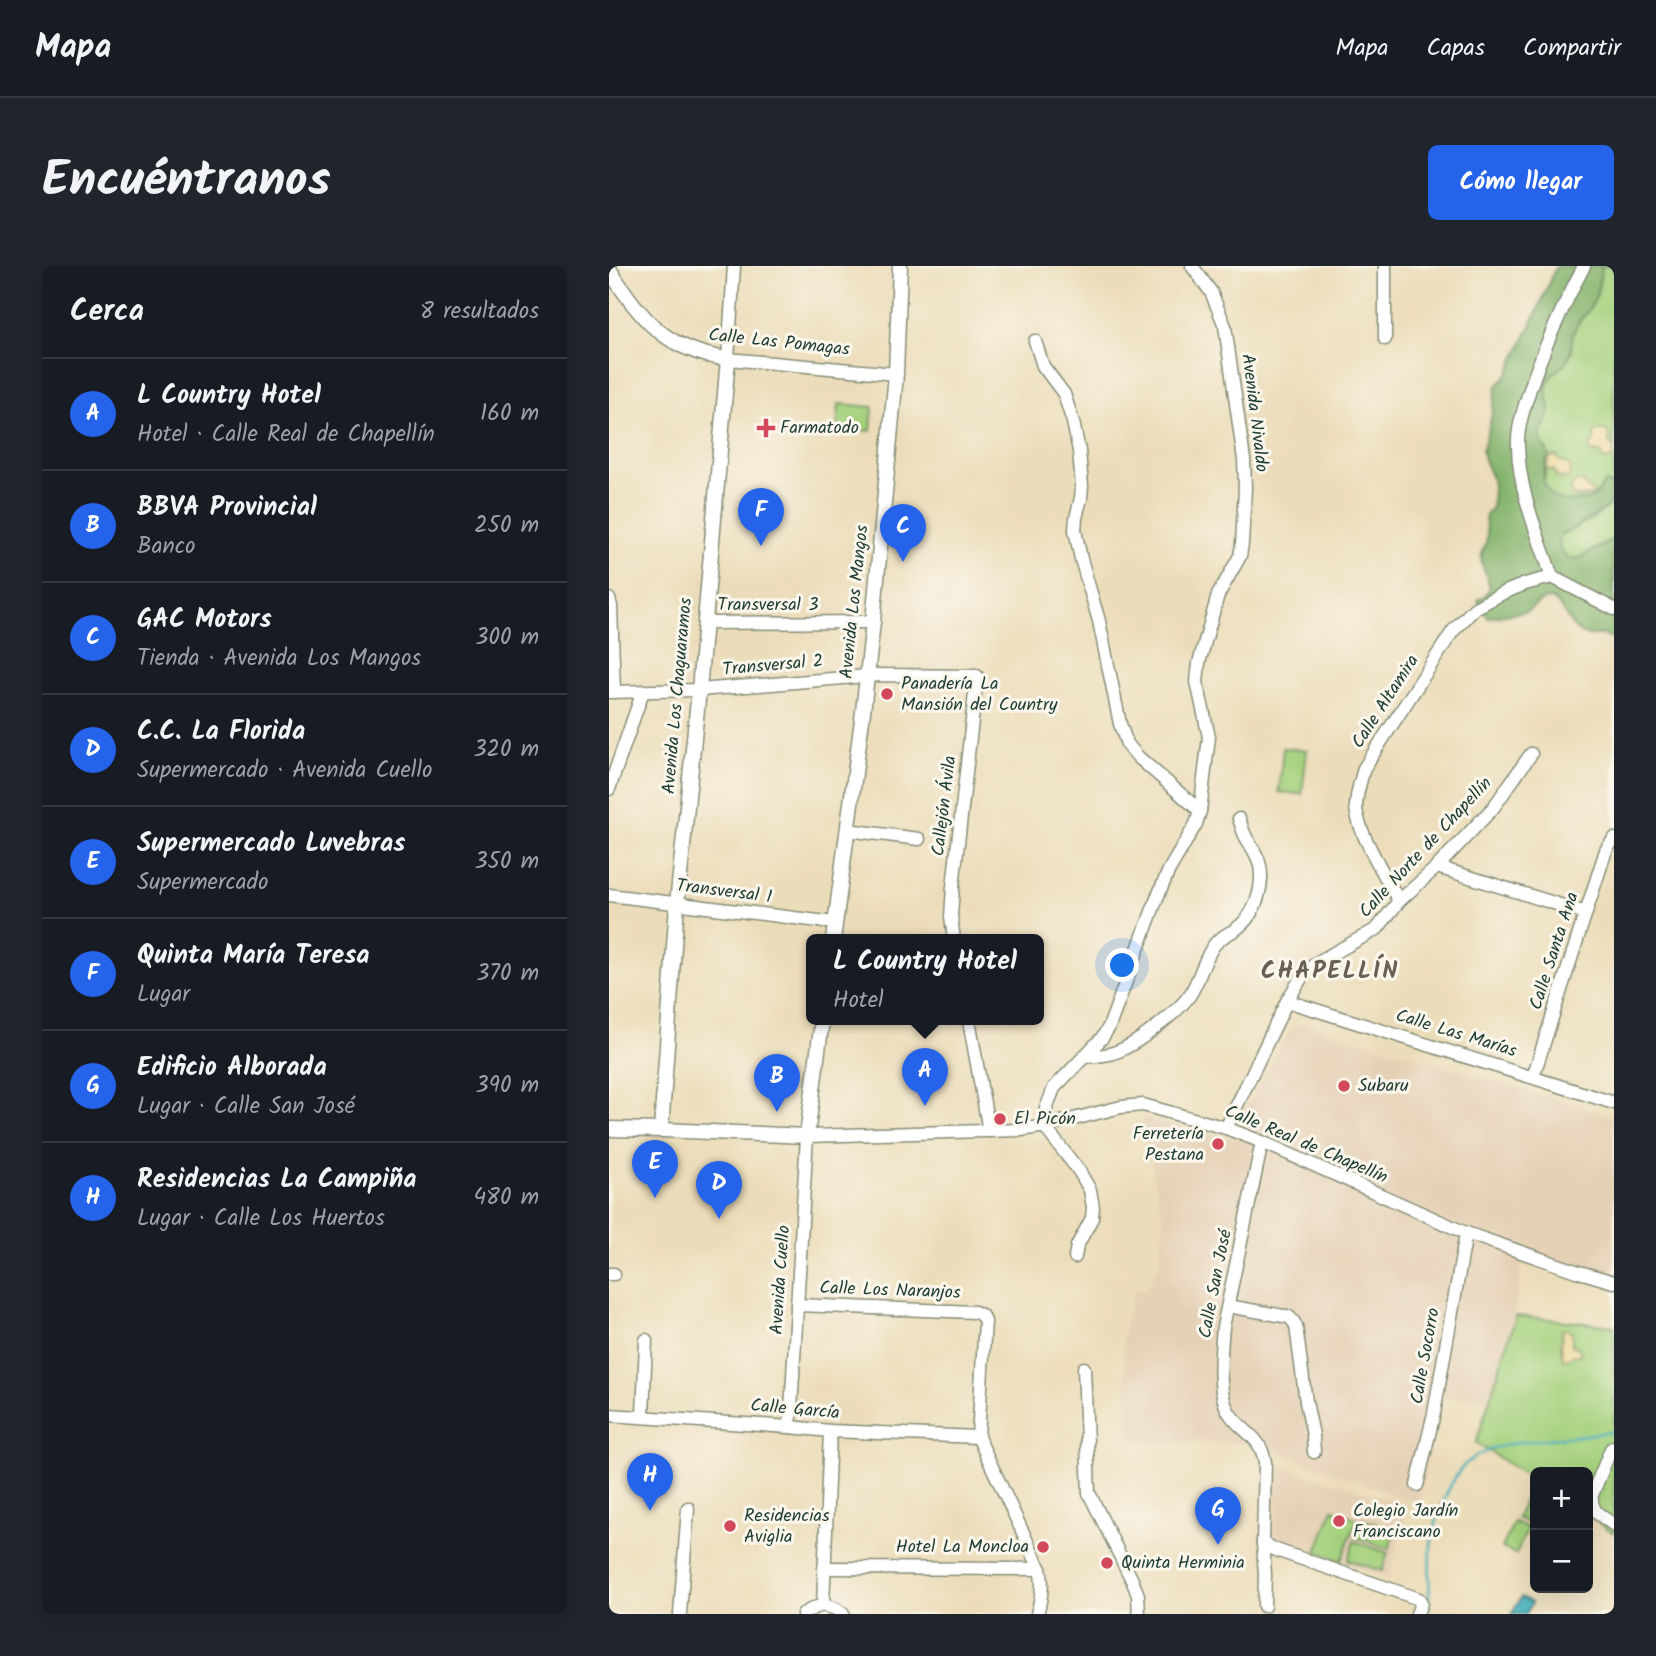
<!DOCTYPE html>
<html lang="es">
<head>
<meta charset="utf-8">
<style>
	body { margin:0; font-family:Kalam,sans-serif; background:#20242c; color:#f1f3f6 }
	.controls { position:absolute; right:21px; bottom:21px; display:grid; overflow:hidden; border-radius:10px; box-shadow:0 7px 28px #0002 }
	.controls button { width:63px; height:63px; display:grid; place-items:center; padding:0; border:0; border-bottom:2px solid #363941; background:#171b24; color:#f1f3f6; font:35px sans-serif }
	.you { position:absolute; left:514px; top:700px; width:24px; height:24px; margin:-18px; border:5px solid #fff; border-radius:50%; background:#1a73e8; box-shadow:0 0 0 10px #1a73e833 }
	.badge { display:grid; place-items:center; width:46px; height:46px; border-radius:50%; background:#2563eb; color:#fff; font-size:23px; font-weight:700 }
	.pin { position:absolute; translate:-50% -58px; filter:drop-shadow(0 2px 4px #0008) }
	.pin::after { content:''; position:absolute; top:37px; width:24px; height:21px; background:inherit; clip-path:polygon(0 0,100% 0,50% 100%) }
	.popup { position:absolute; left:197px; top:668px; width:238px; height:91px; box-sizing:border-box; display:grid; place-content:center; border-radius:10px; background:#171b24; filter:drop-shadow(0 2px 5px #0005); font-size:23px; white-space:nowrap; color:#9ea1a6 }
	.popup b { font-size:26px; color:#f1f3f6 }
	.popup::after { content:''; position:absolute; left:50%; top:100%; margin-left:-14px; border:14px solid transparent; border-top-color:#171b24 }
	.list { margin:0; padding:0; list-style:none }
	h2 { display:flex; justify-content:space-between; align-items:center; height:91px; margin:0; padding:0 28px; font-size:30px }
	h2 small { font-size:23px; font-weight:400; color:#9ea1a6 }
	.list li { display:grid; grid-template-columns:46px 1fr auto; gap:21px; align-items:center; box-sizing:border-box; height:112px; padding:0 28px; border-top:2px solid #363941 }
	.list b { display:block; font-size:26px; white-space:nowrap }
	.list p { margin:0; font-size:23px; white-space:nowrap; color:#9ea1a6 }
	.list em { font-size:23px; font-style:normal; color:#9ea1a6 }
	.map { position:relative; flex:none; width:1005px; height:1348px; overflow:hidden; border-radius:10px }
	header { display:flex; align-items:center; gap:42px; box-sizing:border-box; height:98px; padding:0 35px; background:#171b24; border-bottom:2px solid #363941 }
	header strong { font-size:33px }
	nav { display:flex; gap:38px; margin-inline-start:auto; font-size:24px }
	.intro { display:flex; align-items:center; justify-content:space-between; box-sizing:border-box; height:168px; padding:0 42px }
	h1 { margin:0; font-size:49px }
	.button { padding:18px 32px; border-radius:10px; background:#2563eb; color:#fff; font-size:24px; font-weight:700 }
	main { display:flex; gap:42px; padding:0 42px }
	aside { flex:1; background:#171b24; border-radius:10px; box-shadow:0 7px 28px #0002 }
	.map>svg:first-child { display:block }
	.built { fill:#e5d1b6 }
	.green { fill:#a5d17d; stroke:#628758; stroke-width:2 }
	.forest { fill:#84b36c; stroke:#527850; stroke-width:2 }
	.sand { fill:#eeda9e; stroke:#868c69; stroke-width:2 }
	.water { fill:#42b0be; stroke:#307679; stroke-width:2 }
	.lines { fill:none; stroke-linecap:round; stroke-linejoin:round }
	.stream { stroke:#42b0be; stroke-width:2.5 }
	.minor-casing { stroke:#868d77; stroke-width:15 }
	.tertiary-casing { stroke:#868d77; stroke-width:17 }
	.minor { stroke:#fff; stroke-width:12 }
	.tertiary { stroke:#fff; stroke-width:14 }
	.poi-dot { fill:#d1495b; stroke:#fbf7ec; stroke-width:2.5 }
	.labels { text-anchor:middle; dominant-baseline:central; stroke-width:6; stroke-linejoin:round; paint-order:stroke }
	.street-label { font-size:18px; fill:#1f3d34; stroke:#fbf7ec }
	.poi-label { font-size:18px; fill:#1f3d34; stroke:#fbf7ec; text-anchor:start }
	.district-label { font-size:24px; font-weight:bold; letter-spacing:2px; fill:#676153; stroke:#fbf7ec }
</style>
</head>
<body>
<header>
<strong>Mapa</strong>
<nav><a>Mapa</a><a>Capas</a><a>Compartir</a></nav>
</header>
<div class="intro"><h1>Encuéntranos</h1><a class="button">Cómo llegar</a></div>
<main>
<aside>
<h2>Cerca<small>8 resultados</small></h2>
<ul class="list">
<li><span class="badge">A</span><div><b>L Country Hotel</b><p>Hotel · Calle Real de Chapellín</p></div><em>160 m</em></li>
<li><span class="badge">B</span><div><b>BBVA Provincial</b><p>Banco</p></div><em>250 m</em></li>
<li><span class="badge">C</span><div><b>GAC Motors</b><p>Tienda · Avenida Los Mangos</p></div><em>300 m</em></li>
<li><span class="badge">D</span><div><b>C.C. La Florida</b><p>Supermercado · Avenida Cuello</p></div><em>320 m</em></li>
<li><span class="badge">E</span><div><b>Supermercado Luvebras</b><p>Supermercado</p></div><em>350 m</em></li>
<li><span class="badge">F</span><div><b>Quinta María Teresa</b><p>Lugar</p></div><em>370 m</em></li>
<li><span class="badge">G</span><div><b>Edificio Alborada</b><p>Lugar · Calle San José</p></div><em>390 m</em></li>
<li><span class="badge">H</span><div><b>Residencias La Campiña</b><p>Lugar · Calle Los Huertos</p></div><em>480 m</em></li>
</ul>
</aside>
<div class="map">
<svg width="1005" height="1348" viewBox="0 0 1005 1348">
	<rect width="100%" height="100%" fill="#fbf7ec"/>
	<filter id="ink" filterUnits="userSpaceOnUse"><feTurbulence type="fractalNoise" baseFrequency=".0143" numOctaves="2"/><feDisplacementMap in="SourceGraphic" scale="14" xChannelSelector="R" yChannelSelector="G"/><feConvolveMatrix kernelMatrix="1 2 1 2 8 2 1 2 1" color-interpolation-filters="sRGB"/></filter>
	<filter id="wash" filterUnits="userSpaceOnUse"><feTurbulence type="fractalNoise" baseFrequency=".00686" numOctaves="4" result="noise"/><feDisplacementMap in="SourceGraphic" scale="28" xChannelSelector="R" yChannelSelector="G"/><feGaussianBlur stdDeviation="1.57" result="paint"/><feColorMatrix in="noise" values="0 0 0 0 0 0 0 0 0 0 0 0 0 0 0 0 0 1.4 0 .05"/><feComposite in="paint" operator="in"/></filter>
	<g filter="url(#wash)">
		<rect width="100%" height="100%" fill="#ecddba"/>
		<!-- built -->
		<g class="built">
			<polygon points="695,757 1005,851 1005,1023 913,996 894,1132 834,1132 809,1238 660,1182 629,1177 522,1175 516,1120 514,1071 517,1054 527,1021 537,1025 551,995 555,958 532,851 620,872 680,766 685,760"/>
			<polygon points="667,1200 800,1238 779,1313 665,1272"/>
		</g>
		<!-- green -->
		<g class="green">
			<polygon points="993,0 1005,0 1005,224 1003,219 996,218 983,232 964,236 955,236 946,232 939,226 935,217 938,194 931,173 932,164 938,157 941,139 938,130 937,121 946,105 954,100 963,85 962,75 965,65 968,58 980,44 988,28"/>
			<polygon points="230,138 264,141 262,165 228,162"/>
			<path d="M1005 232V272L969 292H961L952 287 949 278 951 269C966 263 998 247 1005 232Z"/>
			<polygon points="674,482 698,484 693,528 670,526"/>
			<polygon points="907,1050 1005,1060 1005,1267 979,1250 979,1206 926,1206 926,1215 867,1177"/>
			<polygon points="919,1225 926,1228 926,1246 921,1258 908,1252"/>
			<polygon points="724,1243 748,1253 732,1295 708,1286"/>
			<polygon points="752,1253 786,1264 780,1283 746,1271"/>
			<polygon points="905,1256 919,1262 907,1288 893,1282"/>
			<polygon points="745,1275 779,1287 773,1305 739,1294"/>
		</g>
		<!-- forest -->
		<path class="forest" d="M947 0H993C990 12 990 25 984 37 979 47 970 53 966 63 961 74 964 85 958 95 952 104 941 107 938 119 935 128 942 136 941 145 940 155 931 162 931 170 932 176 938 184 940 190 927 213 938 239 968 235 973 235 980 234 984 231 989 228 992 222 995 217L1003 219C1005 240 996 243 981 252 970 259 963 264 951 269 948 281 953 294 968 292 975 291 999 277 1005 272V373C1001 372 998 370 994 369 987 368 980 371 972 367 959 360 957 343 943 333L934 334 918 345 879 352 869 334 877 329 881 321 872 295 873 286 877 278 878 270 876 251 883 241 884 221 883 212 875 194 873 185 881 158 888 120 900 106 929 44Z"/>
		<!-- sand -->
		<g class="sand">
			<polygon points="995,164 1000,167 1000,176 1005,182 1005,191 999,194 994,193 992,187 981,186 981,181 985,174 985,167 989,165"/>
			<path d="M947 190 951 194 961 200V208L958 212 947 211 945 204H940L938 202C937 196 941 190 947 190Z"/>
			<polygon points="968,216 975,217 978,222 983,225 984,228 970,232 963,229 961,222"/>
			<polygon points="958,1063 963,1066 963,1079 970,1082 972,1089 966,1089 954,1094 952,1080 953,1064"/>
		</g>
		<!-- water -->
		<polygon class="water" points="912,1331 923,1337 917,1348 903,1348"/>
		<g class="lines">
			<!-- stream -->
			<path class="stream" d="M818 1348C823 1323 818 1298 823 1273 827 1252 842 1209 859 1196 886 1175 924 1175 957 1171 973 1170 989 1167 1005 1166"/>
		</g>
	</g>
	<g filter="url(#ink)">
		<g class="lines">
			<defs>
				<g id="minor">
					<polyline points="125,0 119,93 287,108"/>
					<polyline points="776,0 776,73"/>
					<polyline points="426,75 434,100 455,128 464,156 470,185 473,220 472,232 467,252 466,264 472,293 490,355 511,458 518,478 529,491 591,545"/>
					<path d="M943 311C929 269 910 226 909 181 908 162 915 142 921 123 935 80 954 40 975 0"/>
					<polyline points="0,333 2,340 5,426"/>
					<polyline points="96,357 264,356"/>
					<polyline points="0,426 90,424 270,409 368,410 344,621 342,650 345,674"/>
					<polyline points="0,523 34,425"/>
					<polyline points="238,564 310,573"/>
					<polyline points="828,601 977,647"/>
					<polyline points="0,629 226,657"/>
					<path d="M790 635C778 613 747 564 747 540 747 528 752 514 755 502L844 365 866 342 894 327 916 318 943 311 1005 343"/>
					<polyline points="678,735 1005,837"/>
					<polyline points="360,754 380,865"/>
					<path d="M475 791C486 790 497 790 507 786 527 779 571 745 582 727 591 712 595 693 605 679 611 671 619 668 627 663 643 652 651 632 652 613 653 595 646 587 638 573 634 567 633 560 630 553"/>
					<polyline points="924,811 997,584 1005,573"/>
					<polyline points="617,862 678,735 694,709 707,697 768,663 790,635 828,601 884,542 922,488"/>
					<path d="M653 876 614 1061C612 1084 607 1128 621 1148 635 1168 651 1169 656 1196L654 1277 667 1284 810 1333 812 1337 808 1348"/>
					<polyline points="466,991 468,980 483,952 484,941 481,924 470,905 438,864 437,843 445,822 493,772 500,761 548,632 560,604 587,558 591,545 600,471 588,416 590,397 609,329 631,290 633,278 636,222 635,194 616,60 602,26 583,0"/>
					<polyline points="0,1008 5,1008"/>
					<path d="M188 1039 366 1046 372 1049 376 1055 369 1171 431 1303C435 1318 432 1334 428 1348"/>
					<polyline points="619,1040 680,1051 684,1055 687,1060 697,1136 704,1169 705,1186"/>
					<polyline points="475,1102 480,1227 523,1314 529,1329 530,1348"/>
					<polyline points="0,1149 181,1161 221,1165 369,1171"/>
					<polyline points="34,1150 37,1074"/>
					<polyline points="181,1161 198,870 412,864 437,860 512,841 534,839 617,862 653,876 857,967 967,1005 1005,1016"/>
					<path d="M1005 1181 1002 1183 983 1229C981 1246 993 1250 1005 1259"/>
					<polyline points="808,1219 825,1147 857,967"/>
					<polyline points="654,1277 656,1309 655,1340"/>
					<polyline points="215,1302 431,1303"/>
					<polyline points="214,1339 227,1343 234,1348"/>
					<polyline points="71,1348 79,1242"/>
					<polyline points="194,1348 205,1342 214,1339 221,1165"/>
				</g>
				<g id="tertiary">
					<path d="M0 3C31 53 58 85 119 93L90 424 68 638 52 864"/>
					<polyline points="224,674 254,446 264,356 287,108 291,0"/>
					<polyline points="0,863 52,864 198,870 213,754"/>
				</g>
			</defs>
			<!-- minor casing -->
			<use href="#minor" class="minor-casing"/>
			<!-- tertiary casing -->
			<use href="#tertiary" class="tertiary-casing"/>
			<!-- minor -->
			<use href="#minor" class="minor"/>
			<!-- tertiary -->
			<use href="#tertiary" class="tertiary"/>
		</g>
	</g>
	<!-- markers -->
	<g class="poi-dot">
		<path d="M153.5 151.5h7v7h7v7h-7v7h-7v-7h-7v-7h7z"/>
		<circle cx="278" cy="428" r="7"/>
		<circle cx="735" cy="820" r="7"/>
		<circle cx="391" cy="853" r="7"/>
		<circle cx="609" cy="878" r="7"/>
		<circle cx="730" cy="1255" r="7"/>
		<circle cx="121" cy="1260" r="7"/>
		<circle cx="434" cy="1281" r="7"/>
		<circle cx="498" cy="1297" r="7"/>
	</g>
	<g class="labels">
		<!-- street labels -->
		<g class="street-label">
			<text transform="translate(170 77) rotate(6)">Calle Las Pomagas</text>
			<text transform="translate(645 147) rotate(83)">Avenida Nivaldo</text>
			<text transform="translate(246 336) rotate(-84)">Avenida Los Mangos</text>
			<text x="159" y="339">Transversal 3</text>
			<text transform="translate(164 400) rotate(-5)">Transversal 2</text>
			<text transform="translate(69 430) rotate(-85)">Avenida Los Chaguaramos</text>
			<text transform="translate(777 436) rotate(-57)">Calle Altamira</text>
			<text transform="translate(336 540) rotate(-83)">Callejón Ávila</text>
			<text transform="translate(817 582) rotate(-47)">Calle Norte de Chapellín</text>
			<text transform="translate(115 626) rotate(7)">Transversal 1</text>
			<text transform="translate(946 685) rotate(-72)">Calle Santa Ana</text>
			<text transform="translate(847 768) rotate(17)">Calle Las Marías</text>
			<text transform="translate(697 879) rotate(23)">Calle Real de Chapellín</text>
			<text transform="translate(172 1014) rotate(-86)">Avenida Cuello</text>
			<text transform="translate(607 1018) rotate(-79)">Calle San José</text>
			<text transform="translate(281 1025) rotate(2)">Calle Los Naranjos</text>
			<text transform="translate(817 1090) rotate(-80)">Calle Socorro</text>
			<text transform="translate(186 1144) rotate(5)">Calle García</text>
		</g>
		<!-- poi labels -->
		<g class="poi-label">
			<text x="171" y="162">Farmatodo</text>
			<text x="292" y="418">Panadería La<tspan x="292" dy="21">Mansión del Country</tspan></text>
			<text x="749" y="820">Subaru</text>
			<text x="405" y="853">El Picón</text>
			<text x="595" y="868" text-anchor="end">Ferretería<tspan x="595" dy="21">Pestana</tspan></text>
			<text x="744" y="1245">Colegio Jardín<tspan x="744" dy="21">Franciscano</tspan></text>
			<text x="135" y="1250">Residencias<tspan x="135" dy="21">Aviglia</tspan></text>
			<text x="420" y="1281" text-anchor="end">Hotel La Moncloa</text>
			<text x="512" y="1297">Quinta Herminia</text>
		</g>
		<!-- district labels -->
		<g class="district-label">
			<text x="721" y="705">CHAPELLÍN</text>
		</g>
	</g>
</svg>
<div class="controls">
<button>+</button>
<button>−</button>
</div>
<div class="you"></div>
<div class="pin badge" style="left:316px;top:840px">A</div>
<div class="popup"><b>L Country Hotel</b>Hotel</div>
<div class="pin badge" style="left:168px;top:846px">B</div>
<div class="pin badge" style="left:294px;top:296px">C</div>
<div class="pin badge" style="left:110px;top:953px">D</div>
<div class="pin badge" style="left:46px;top:932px">E</div>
<div class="pin badge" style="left:152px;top:280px">F</div>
<div class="pin badge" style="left:609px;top:1279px">G</div>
<div class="pin badge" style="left:41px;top:1245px">H</div>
</div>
</main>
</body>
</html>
